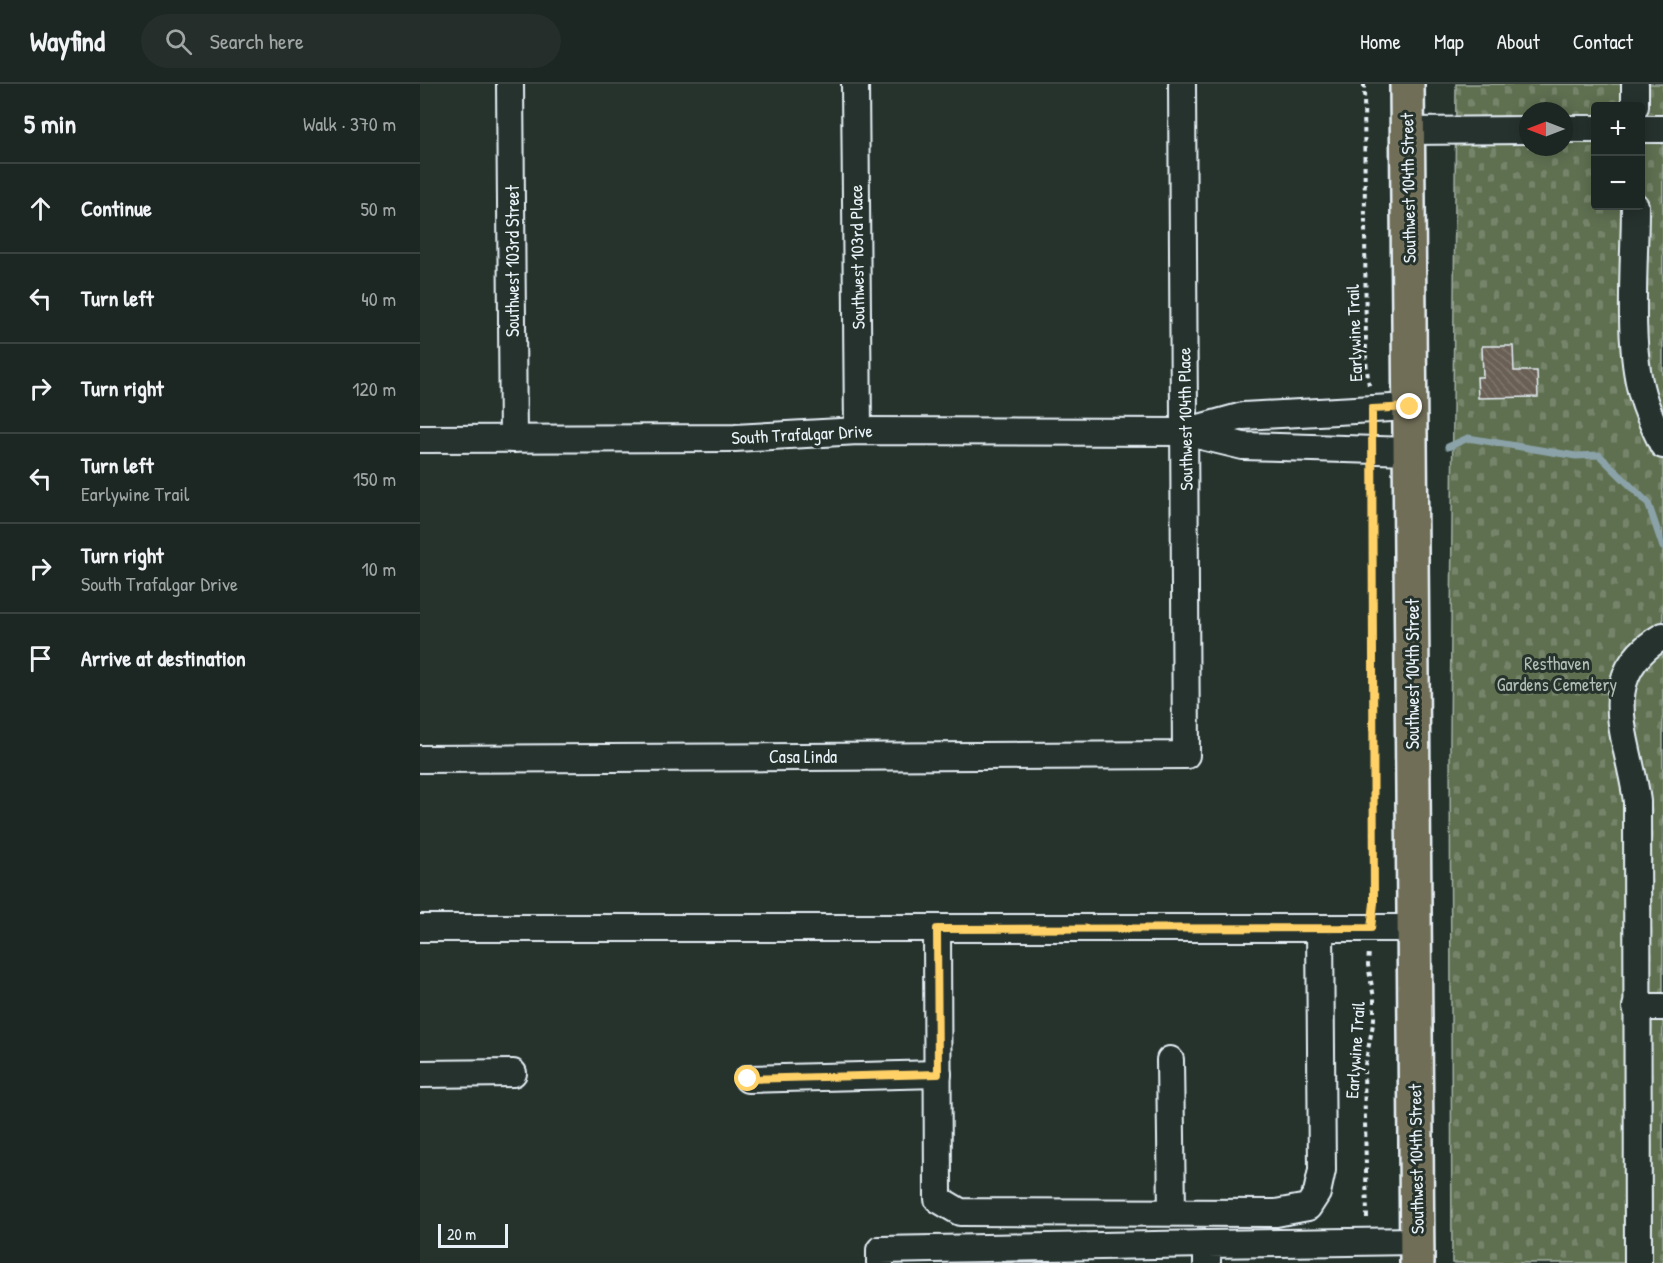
<!DOCTYPE html>
<html lang="en">
<head>
<meta charset="utf-8">
<style>
	body { margin:0; font-family:"Patrick Hand",sans-serif; background:#252e2a; color:#f1f3f6 }
	.controls { position:absolute; right:18px; top:18px; display:grid; overflow:hidden; border-radius:6px; box-shadow:0 3px 15px #0003 }
	.controls button { width:54px; height:54px; display:grid; place-items:center; padding:0; border:0; border-bottom:2px solid #3a4340; background:#1c2622; color:#f1f3f6; font:30px sans-serif }
	.compass { position:absolute; left:1099px; top:18px; width:54px; height:54px; border-radius:50%; background:#1c2622; box-shadow:0 3px 15px #0003; rotate:270deg }
	.scale { position:absolute; left:18px; bottom:15px; width:70px; box-sizing:border-box; padding-left:6px; border:3px solid #e8f1f8; border-top:0; font-size:16px; line-height:21px; white-space:nowrap; color:#e8f1f8; -webkit-text-stroke:4px #26332d; paint-order:stroke }
	.stop { position:absolute; width:18px; height:18px; margin:-14px; border:4px solid #ffd166; border-radius:50%; background:#fff }
	.stop.end { background:#ffd166; border-color:#fff; box-shadow:0 2px 6px #0008 }
	.list { margin:0; padding:0; list-style:none }
	h2 { display:flex; justify-content:space-between; align-items:center; height:78px; margin:0; padding:0 24px; font-size:26px }
	h2 small { font-size:20px; font-weight:400; color:#a0a5a5 }
	.list li { display:grid; grid-template-columns:39px 1fr auto; gap:18px; align-items:center; box-sizing:border-box; height:90px; padding:0 24px; border-top:2px solid #3a4340 }
	.list b { display:block; font-size:22px; white-space:nowrap }
	.list p { margin:0; font-size:20px; white-space:nowrap; color:#a0a5a5 }
	.list em { font-size:20px; font-style:normal; color:#a0a5a5 }
	.icon { flex:none; width:33px; height:33px; fill:none; stroke:currentColor; stroke-width:2; stroke-linecap:round; stroke-linejoin:round }
	.map { position:relative; flex:none; width:1243px; height:1179px; overflow:hidden }
	header { display:flex; align-items:center; gap:36px; box-sizing:border-box; height:84px; padding:0 30px; background:#1c2622; border-bottom:2px solid #3a4340 }
	header strong { font-size:28px }
	nav { display:flex; gap:33px; margin-inline-start:auto; font-size:21px }
	.search { width:420px; height:54px; background:#252e2a; display:flex; align-items:center; gap:15px; box-sizing:border-box; padding:0 21px; border-radius:33px; color:#a0a5a5; font-size:22px }
	main { display:flex }
	aside { flex:1; background:#1c2622 }
	.map>svg:first-child { display:block }
	.cemetery { fill:url(#cemetery-stones); stroke:#a4b0a4; stroke-width:1.5; fill-rule:evenodd }
	.lines { fill:none; stroke-linecap:round; stroke-linejoin:round }
	.stream { stroke:#8aa2a8; stroke-width:7 }
	.building { fill:url(#building-back-hatch); stroke:#e8f1f8; stroke-width:1.5 }
	.minor-casing { stroke:#e8f1f8; stroke-width:30 }
	.major-casing { stroke:#e8f1f8; stroke-width:38 }
	.path { stroke:#e8f1f8; stroke-width:4; stroke-dasharray:4.5 4.5; stroke-linecap:butt }
	.minor { stroke:#26332d; stroke-width:26 }
	.major { stroke:#716e59; stroke-width:33 }
	.route { stroke:#ffd166; stroke-width:8 }
	.labels { text-anchor:middle; dominant-baseline:central; stroke-width:6; stroke-linejoin:round; paint-order:stroke }
	.street-label { font-size:18px; fill:#e8f1f8; stroke:#26332d }
	.park-label { font-size:18px; fill:#b1bdb5; stroke:#26332d }
</style>
</head>
<body>
<header>
<strong>Wayfind</strong>
<div class="search"><svg class="icon" aria-label="search" viewBox="0 0 24 24"><circle cx="10" cy="10" r="6"/><path d="M15 15l6 6"/></svg>Search here</div>
<nav><a>Home</a><a>Map</a><a>About</a><a>Contact</a></nav>
</header>
<main>
<aside>
<h2>5 min<small>Walk · 370 m</small></h2>
<ul class="list">
<li><svg class="icon" aria-label="ahead" viewBox="0 0 24 24"><path d="M12 20V5M6 11l6-6 6 6"/></svg><div><b>Continue</b></div><em>50 m</em></li>
<li><svg class="icon" aria-label="left" viewBox="0 0 24 24"><path d="M17 20v-9H6M10 6l-5 5 5 5"/></svg><div><b>Turn left</b></div><em>40 m</em></li>
<li><svg class="icon" aria-label="right" viewBox="0 0 24 24"><path d="M7 20v-9h11M14 6l5 5-5 5"/></svg><div><b>Turn right</b></div><em>120 m</em></li>
<li><svg class="icon" aria-label="left" viewBox="0 0 24 24"><path d="M17 20v-9H6M10 6l-5 5 5 5"/></svg><div><b>Turn left</b><p>Earlywine Trail</p></div><em>150 m</em></li>
<li><svg class="icon" aria-label="right" viewBox="0 0 24 24"><path d="M7 20v-9h11M14 6l5 5-5 5"/></svg><div><b>Turn right</b><p>South Trafalgar Drive</p></div><em>10 m</em></li>
<li><svg class="icon" aria-label="arrive" viewBox="0 0 24 24"><path d="M6 21V4h12l-3 4 3 4H6"/></svg><div><b>Arrive at destination</b></div></li>
</ul>
</aside>
<div class="map">
<svg width="1243" height="1179" viewBox="0 0 1243 1179">
	<defs>
		<pattern id="cemetery-stones" width="16" height="16" patternUnits="userSpaceOnUse" patternTransform="scale(1.5)"><rect width="16" height="16" fill="#5f7051"/><path d="M2 7V4a2 2 0 0 1 4 0v3zM10 15v-3a2 2 0 0 1 4 0v3z" fill="#76856b"/></pattern>
		<pattern id="building-back-hatch" width="6" height="6" patternUnits="userSpaceOnUse" patternTransform="scale(1.5)"><rect width="6" height="6" fill="#695e54"/><path d="M-1 5l2 2M0 0l6 6M5-1l2 2" fill="none" stroke="#7e766d"/></pattern>
	</defs>
	<rect width="100%" height="100%" fill="#26332d"/>
	<filter id="ink" filterUnits="userSpaceOnUse"><feTurbulence type="fractalNoise" baseFrequency=".0167" numOctaves="2"/><feDisplacementMap in="SourceGraphic" scale="12" xChannelSelector="R" yChannelSelector="G"/><feConvolveMatrix kernelMatrix="1 2 1 2 8 2 1 2 1" color-interpolation-filters="sRGB"/></filter>
	<g filter="url(#ink)">
		<!-- cemetery -->
		<path class="cemetery" d="M1036 0H1243V1179H1032L1030 657ZM1176 22H1220V122H1176ZM1108 27H1144V63H1108Z"/>
		<g class="lines">
			<!-- stream -->
			<polyline class="stream" points="1028,363 1048,354 1156,372 1179,371 1228,419 1243,463"/>
		</g>
		<!-- building -->
		<g class="building">
			<polygon points="1062,262 1093,262 1094,287 1117,287 1118,313 1058,314 1057,293 1063,293"/>
			<rect x="574" y="1176" width="62" height="3"/>
		</g>
		<g class="lines">
			<defs>
				<g id="minor">
					<polyline points="90,0 93,355"/>
					<polyline points="435,0 438,347"/>
					<polyline points="1215,0 1215,22"/>
					<polyline points="1144,45 1176,45"/>
					<polyline points="1220,45 1243,45"/>
					<polyline points="987,47 1108,46"/>
					<path d="M1215 122C1215 178 1207 257 1222 310 1227 328 1235 345 1243 361"/>
					<polyline points="768,347 823,332 990,323"/>
					<polyline points="0,355 315,354 438,347 765,348 823,362 990,367"/>
					<polyline points="0,675 766,671 762,0"/>
					<polyline points="0,844 994,844"/>
					<polyline points="517,845 518,1115 540,1128 856,1129 888,1123 897,1109 902,1086 900,844"/>
					<polyline points="1216,923 1243,923"/>
					<polyline points="750,976 752,1128"/>
					<polyline points="0,990 93,989"/>
					<polyline points="328,995 518,990"/>
					<polyline points="460,1179 460,1166 787,1160"/>
					<polyline points="787,1179 787,1160 997,1157"/>
					<path d="M1218 1179 1217 718C1210 657 1172 593 1243 552"/>
				</g>
				<polyline id="major" points="987,0 997,1179"/>
			</defs>
			<!-- minor casing -->
			<use href="#minor" class="minor-casing"/>
			<!-- major casing -->
			<use href="#major" class="major-casing"/>
			<!-- path -->
			<g class="path">
				<polyline points="944,0 946,277 949,302"/>
				<polyline points="952,387 954,821"/>
				<polyline points="947,1134 944,986 954,935 954,914 948,881 949,867"/>
			</g>
			<!-- minor -->
			<use href="#minor" class="minor"/>
			<!-- major -->
			<use href="#major" class="major"/>
		</g>
	</g>
	<g class="lines" filter="url(#ink)">
		<!-- route -->
		<polyline class="route" points="328,995 518,990 517,845 951,844 954,819 952,325 990,323"/>
	</g>
	<g class="labels">
		<!-- street labels -->
		<g class="street-label">
			<text transform="translate(988 104) rotate(-91)">Southwest 104th Street</text>
			<text transform="translate(437 173) rotate(-91)">Southwest 103rd Place</text>
			<text transform="translate(92 177) rotate(-90)">Southwest 103rd Street</text>
			<text transform="translate(934 249) rotate(-92)">Earlywine Trail</text>
			<text transform="translate(765 335) rotate(-91)">Southwest 104th Place</text>
			<text transform="translate(382 350) rotate(-3)">South Trafalgar Drive</text>
			<text transform="translate(992 590) rotate(-90)">Southwest 104th Street</text>
			<text x="383" y="672">Casa Linda</text>
			<text transform="translate(935 966) rotate(-86)">Earlywine Trail</text>
			<text transform="translate(996 1075) rotate(-91)">Southwest 104th Street</text>
		</g>
		<!-- park labels -->
		<g class="park-label">
			<text x="1137" y="579">Resthaven<tspan x="1137" dy="21">Gardens Cemetery</tspan></text>
		</g>
	</g>
</svg>
<div class="controls">
<button>+</button>
<button>−</button>
</div>
<svg class="compass" viewBox="-18 -18 36 36"><path d="M0-13l5 13h-10z" fill="#e53935"/><path d="M0 13l5-13h-10z" fill="#a0a5a5"/></svg>
<div class="scale">20 m</div>
<div class="stop" style="left:328px;top:995px"></div>
<div class="stop end" style="left:990px;top:323px"></div>
</div>
</main>
</body>
</html>
